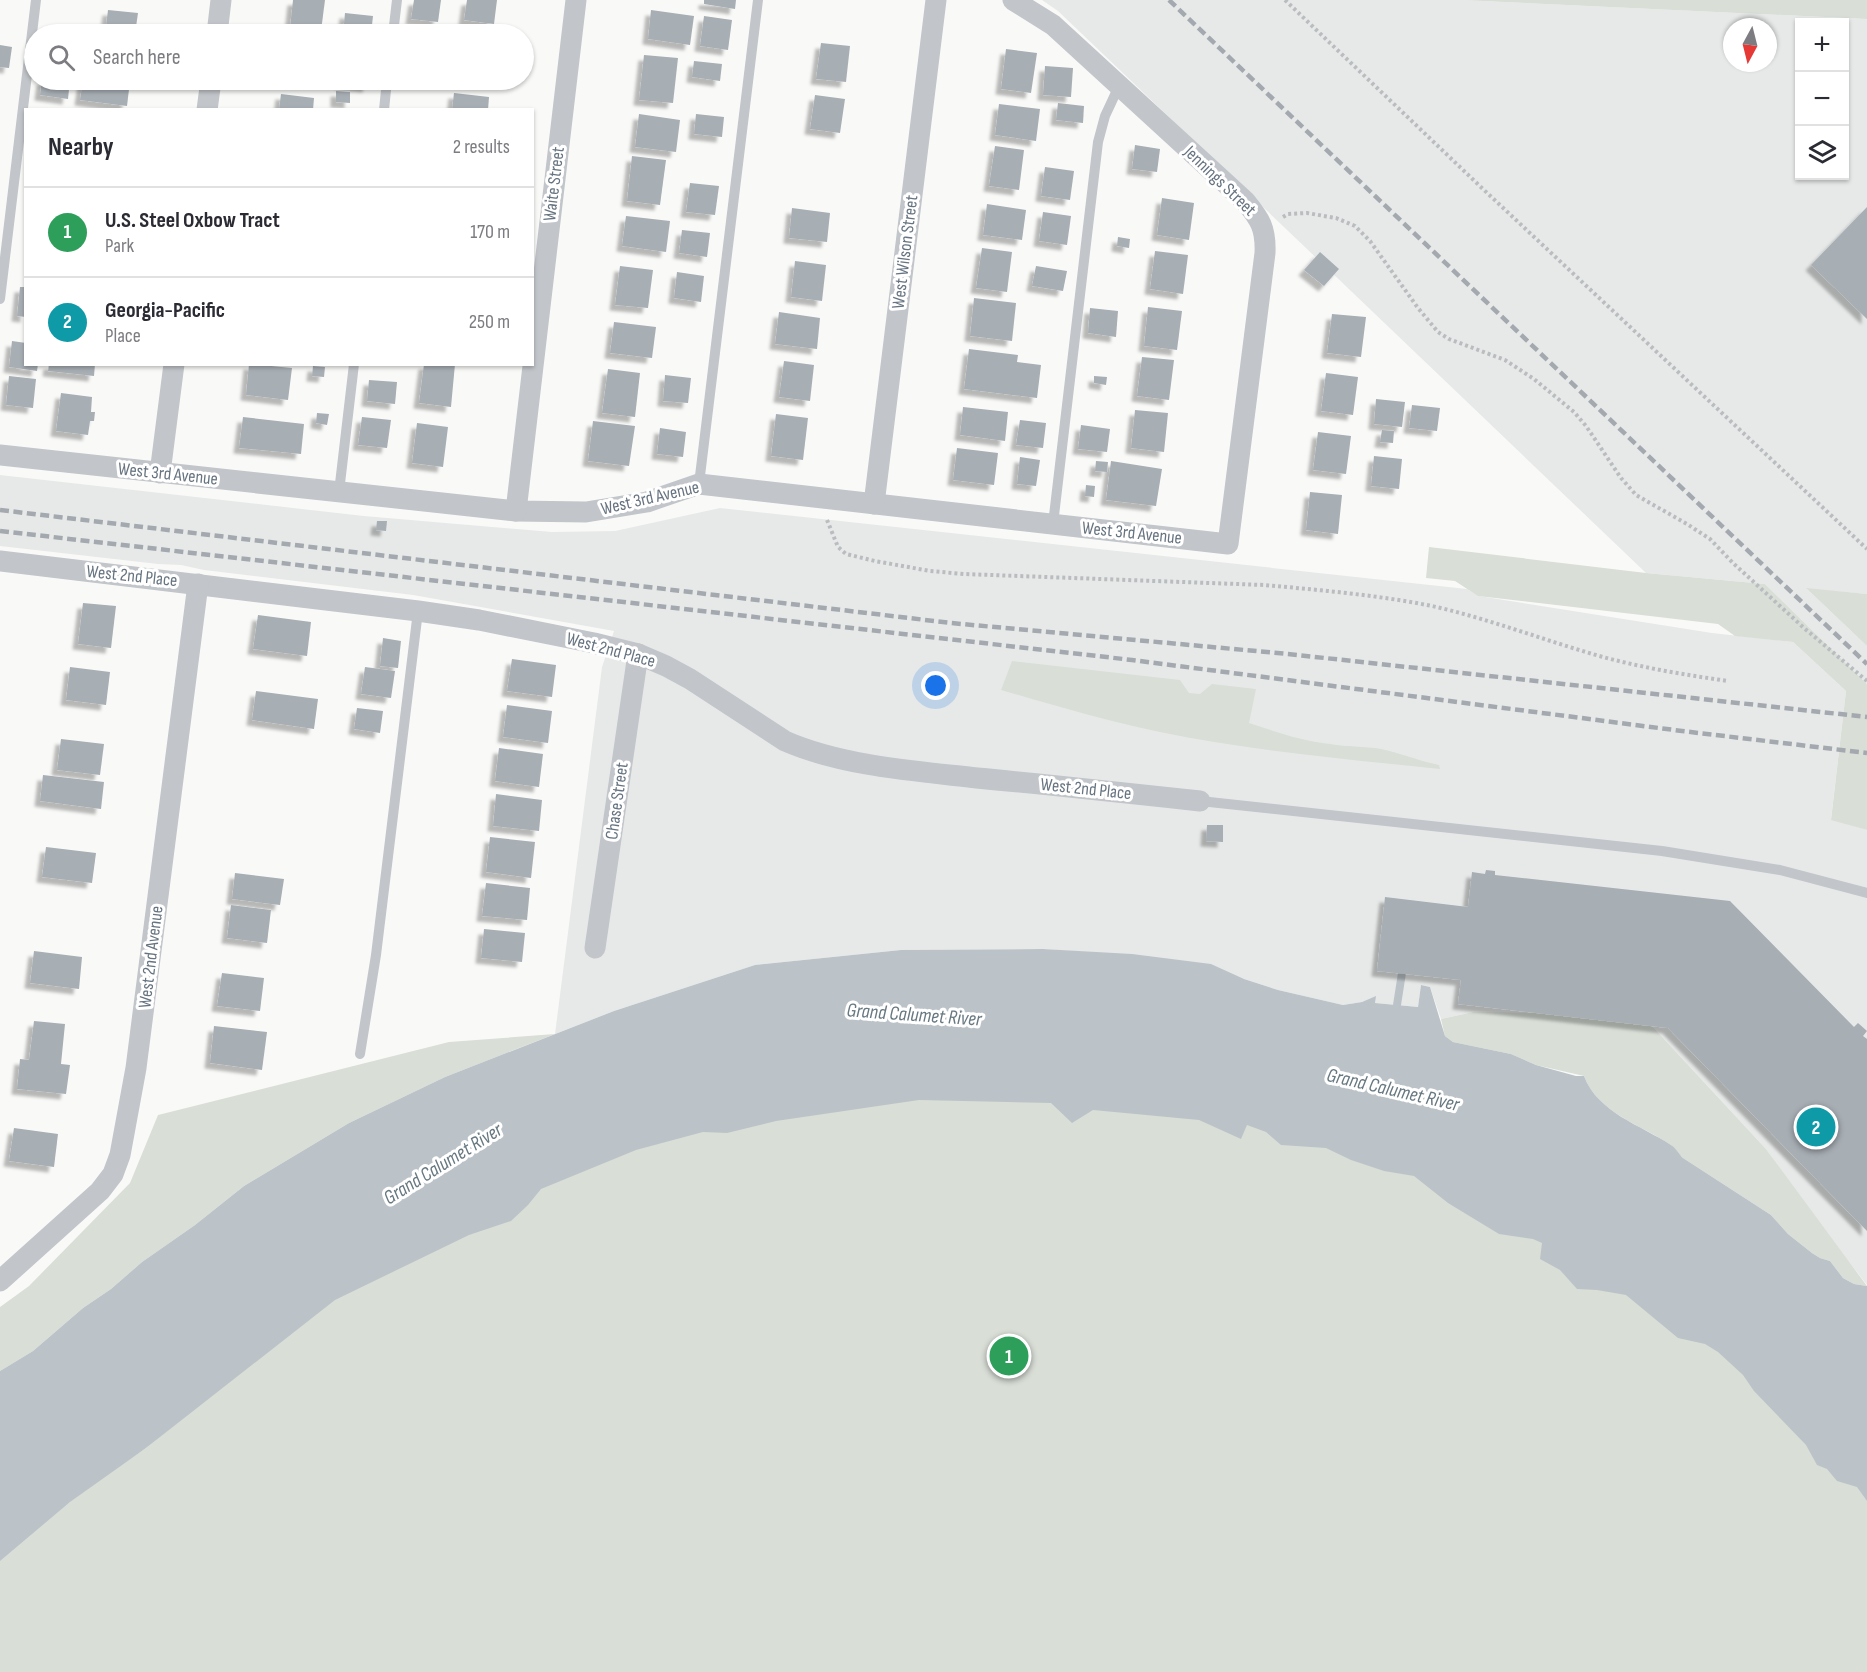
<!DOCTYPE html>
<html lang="en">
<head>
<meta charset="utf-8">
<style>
	body { margin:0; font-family:"Sofia Sans Condensed",sans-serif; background:#f7f7f7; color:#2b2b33 }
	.controls { position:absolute; right:18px; top:18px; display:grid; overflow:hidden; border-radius:0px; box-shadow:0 2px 4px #0004 }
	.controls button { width:54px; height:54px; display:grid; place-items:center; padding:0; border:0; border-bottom:2px solid #e1e1e2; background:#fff; color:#2b2b33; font:30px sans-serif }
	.compass { position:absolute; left:1723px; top:18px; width:54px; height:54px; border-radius:50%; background:#fff; box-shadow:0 2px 4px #0004; rotate:187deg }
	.you { position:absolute; left:936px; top:686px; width:21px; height:21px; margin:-15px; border:4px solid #fff; border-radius:50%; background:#1a73e8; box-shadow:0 0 0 9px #1a73e833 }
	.badge { display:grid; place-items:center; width:39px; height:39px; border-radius:50%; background:#ea580c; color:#fff; font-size:20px; font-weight:700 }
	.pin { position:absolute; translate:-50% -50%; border:3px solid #fff; box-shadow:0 2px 6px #0006 }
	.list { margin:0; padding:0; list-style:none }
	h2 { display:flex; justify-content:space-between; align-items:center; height:78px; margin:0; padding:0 24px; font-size:26px }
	h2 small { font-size:20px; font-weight:400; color:#7c7c81 }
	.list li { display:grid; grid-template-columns:39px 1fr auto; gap:18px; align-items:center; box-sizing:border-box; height:90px; padding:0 24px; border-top:2px solid #e1e1e2 }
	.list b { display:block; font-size:22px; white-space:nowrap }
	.list p { margin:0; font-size:20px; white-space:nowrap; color:#7c7c81 }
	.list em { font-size:20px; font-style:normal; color:#7c7c81 }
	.icon { flex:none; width:33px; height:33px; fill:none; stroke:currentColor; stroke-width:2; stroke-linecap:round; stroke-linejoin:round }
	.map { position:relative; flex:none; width:1867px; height:1672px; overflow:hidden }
	.search { position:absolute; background:#fff; box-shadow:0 2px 4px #0004; left:24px; top:24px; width:510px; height:66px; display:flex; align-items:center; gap:15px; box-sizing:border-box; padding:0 21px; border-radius:33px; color:#7c7c81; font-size:22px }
	.panel { position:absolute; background:#fff; box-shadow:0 2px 4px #0004; left:24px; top:108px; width:510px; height:258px; border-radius:0px }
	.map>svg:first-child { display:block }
	.built { fill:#e7e9e8; fill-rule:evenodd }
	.green { fill:#d9ded7 }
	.water { fill:#bbc3c8 }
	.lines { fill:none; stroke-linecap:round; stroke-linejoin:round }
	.stream { stroke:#bbc3c8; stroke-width:8 }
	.building { fill:#a7aeb4; filter:url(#shadow) }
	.path { stroke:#babdc0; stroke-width:4; stroke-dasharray:3 3; stroke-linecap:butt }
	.service { stroke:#c2c5c9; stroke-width:10 }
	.minor { stroke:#c2c5c9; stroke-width:21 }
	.rail { stroke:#a4a9af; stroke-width:4.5; stroke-dasharray:9 4.5; stroke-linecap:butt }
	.labels { text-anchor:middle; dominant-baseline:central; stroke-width:6; stroke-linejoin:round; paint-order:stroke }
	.street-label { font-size:18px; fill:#677480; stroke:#fff }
	.water-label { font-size:20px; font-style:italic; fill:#677880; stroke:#fff }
</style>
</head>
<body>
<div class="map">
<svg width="1867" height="1672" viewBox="0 0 1867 1672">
	<defs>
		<filter id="shadow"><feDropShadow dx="-5.5" dy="5.5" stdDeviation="1.5" flood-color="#0004"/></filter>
	</defs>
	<rect width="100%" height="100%" fill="#f9faf8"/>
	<!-- built -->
	<g class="built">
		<path d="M1042 0H1461L1867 19V594L1807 589 1867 646V684L1765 584 1646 573 1058 11ZM1800 22H1844V176H1800ZM1732 27H1768V63H1732Z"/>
		<polygon points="0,475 364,516 552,532 615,531 720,508 1467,589 1479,596 1712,633 1793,642 1846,691 1831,819 1867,830 1867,1285 1818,1222 1766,1149 1652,1026 1473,1012 1441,1019 1430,987 1421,985 1418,1007 1375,1003 1375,997 1362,1002 1343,1005 1278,990 1244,979 1086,952 1043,949 901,950 755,965 614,1011 555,1034 602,667 614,631 413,595 204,570 181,565 158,564 0,546"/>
	</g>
	<!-- green -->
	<g class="green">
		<polygon points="1461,0 1867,0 1867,19"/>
		<polygon points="1429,547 1646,573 1765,584 1867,684 1867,830 1831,820 1846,691 1793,642 1735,636 1718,624 1478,596 1455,581 1426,578"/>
		<polygon points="1806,588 1867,594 1867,646"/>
		<path d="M1012 661 1180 680 1189 693 1200 694 1212 684 1256 689 1249 723C1276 732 1302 741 1330 744 1347 747 1364 746 1381 749 1400 753 1419 761 1439 765L1440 769C1346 759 1252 751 1160 732 1106 721 1053 705 1001 690Z"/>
		<path d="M1473 1012 1541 1013 1652 1026 1766 1149 1867 1286 1854 1284 1843 1278 1830 1261 1820 1258 1812 1253 1788 1234 1771 1215 1683 1158C1679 1154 1675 1148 1671 1145 1640 1124 1598 1113 1584 1076L1536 1065 1511 1054 1453 1042 1445 1036 1441 1019Z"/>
		<polygon points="555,1034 445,1077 349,1123 244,1186 195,1225 142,1262 111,1289 83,1308 33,1351 0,1371 0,1307 29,1286 130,1183 158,1115 449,1042"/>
		<polygon points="960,1084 1147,1092 1524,1208 1867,1454 1867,1672 0,1672 0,1555 104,1476 146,1448 333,1295 513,1199 630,1145"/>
	</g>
	<!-- water -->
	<path class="water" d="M1043 949 1132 954 1211 964 1244 979 1278 990 1343 1005 1362 1002 1376 996 1375 1003 1418 1007 1421 985 1430 987 1445 1036 1453 1042 1511 1054 1536 1065 1576 1076H1584C1598 1113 1641 1125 1671 1145 1676 1148 1679 1154 1683 1158L1771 1215 1788 1234 1812 1253 1820 1258 1830 1261 1843 1278 1854 1284 1867 1286V1501L1857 1487 1837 1481 1827 1469 1817 1465 1806 1445 1754 1391 1743 1375 1718 1352 1705 1344 1678 1338 1626 1295 1597 1290 1577 1289 1560 1270 1540 1259 1542 1243 1533 1239 1499 1234 1448 1203 1414 1176 1384 1171 1351 1160 1326 1148 1281 1145 1266 1132 1247 1125 1241 1139 1199 1120 1093 1110 1072 1123 1051 1103 919 1100 776 1121 727 1133 703 1132 636 1150 541 1189 528 1205 511 1221 469 1235 335 1300 146 1448 70 1502 0 1561V1371L33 1351 83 1308 111 1289 142 1262 195 1225 244 1186 349 1123 445 1077 614 1011 755 965 901 950Z"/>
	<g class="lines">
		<!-- stream -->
		<polyline class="stream" points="1397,1005 1402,973"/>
	</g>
	<!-- building -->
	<g class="building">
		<polygon points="293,0 325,0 321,31 290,28"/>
		<polygon points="414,0 441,0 438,22 411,19"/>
		<polygon points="467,0 497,0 494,24 464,20"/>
		<polygon points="704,0 736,0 735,9 704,4"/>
		<polygon points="108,10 138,13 135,34 105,34"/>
		<polygon points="651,10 694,16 690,45 648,39"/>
		<polygon points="345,13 373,16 371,34 343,34"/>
		<polygon points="704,16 732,20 728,50 700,46"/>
		<polygon points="821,43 850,46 846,82 816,79"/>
		<polygon points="0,45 12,47 9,68 0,67"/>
		<polygon points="1006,49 1037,53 1031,93 1001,89"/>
		<polygon points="644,55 678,58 673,103 639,100"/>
		<polygon points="694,61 722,64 720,81 692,77"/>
		<polygon points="1045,66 1073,68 1071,97 1043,95"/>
		<polygon points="42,80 70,80 68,99 40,95"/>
		<polygon points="83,80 130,81 127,106 80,100"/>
		<polygon points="341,80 369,80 368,87 341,84"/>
		<polygon points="336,91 350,92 350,103 336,102"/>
		<polygon points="454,93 489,97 488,110 452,110"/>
		<polygon points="281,94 314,98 313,110 279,110"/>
		<polygon points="815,95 845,99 840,133 810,129"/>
		<polygon points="1058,103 1084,106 1083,123 1056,120"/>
		<polygon points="999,104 1040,109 1036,141 995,135"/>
		<polygon points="639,114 680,120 676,152 635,147"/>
		<polygon points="696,114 724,117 722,137 694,134"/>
		<polygon points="1135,145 1160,149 1157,172 1132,169"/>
		<polygon points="995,146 1024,150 1019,190 989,186"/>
		<polygon points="632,156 666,160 660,205 627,201"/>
		<polygon points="1045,167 1074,171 1070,200 1041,196"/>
		<polygon points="690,183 719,186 715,215 686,212"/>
		<polygon points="1162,198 1194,203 1189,240 1157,235"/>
		<polygon points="987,204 1026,210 1022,240 983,235"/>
		<polygon points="1867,207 1867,319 1811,265"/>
		<polygon points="792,208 830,213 827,242 789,238"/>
		<polygon points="1043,212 1071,216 1067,245 1039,241"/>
		<polygon points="626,216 670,221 666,252 622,246"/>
		<polygon points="682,230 710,233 707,257 679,253"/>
		<polygon points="1118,237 1130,239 1129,248 1117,246"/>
		<polygon points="982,248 1012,252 1007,292 976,288"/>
		<polygon points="1155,251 1188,255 1183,294 1150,289"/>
		<polygon points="1320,252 1339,269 1324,286 1304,270"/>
		<polygon points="795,261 826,265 822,301 791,297"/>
		<polygon points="620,266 653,270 648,308 615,305"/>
		<polygon points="1036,266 1067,271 1063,291 1032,286"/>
		<polygon points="677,272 704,276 701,302 674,298"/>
		<polygon points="20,287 26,287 26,317 17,316"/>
		<polygon points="974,298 1016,303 1012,341 970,336"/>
		<polygon points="1148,307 1182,311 1177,350 1144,346"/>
		<polygon points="1090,308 1118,311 1116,337 1088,333"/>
		<polygon points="779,312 820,318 817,349 775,344"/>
		<polygon points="1332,314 1366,317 1361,357 1327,353"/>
		<polygon points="614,322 656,327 652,358 610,353"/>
		<polygon points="12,341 26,343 26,364 38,364 37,371 9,367"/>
		<polygon points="969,349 1018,355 1017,362 1041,365 1037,398 964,389"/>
		<polygon points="1142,357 1174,360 1169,400 1137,396"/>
		<polygon points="784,361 814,365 810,401 779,397"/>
		<polygon points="49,364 95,364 94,376 48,371"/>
		<polygon points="249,364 292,368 288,400 246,395"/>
		<polygon points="424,364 455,364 451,407 419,403"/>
		<polygon points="313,366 325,367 324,377 312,376"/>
		<polygon points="608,369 640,373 635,417 602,413"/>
		<polygon points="1326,373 1358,377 1353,415 1321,411"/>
		<polygon points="665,375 691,378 688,403 663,401"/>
		<polygon points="9,376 36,379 33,408 6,405"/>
		<polygon points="1094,376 1107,377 1106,385 1094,383"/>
		<polygon points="369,380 397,382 395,404 367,401"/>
		<polygon points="61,393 92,397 91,412 95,412 94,421 90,421 88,435 56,431"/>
		<polygon points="1376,399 1405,402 1402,427 1374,424"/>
		<polygon points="1412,405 1440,408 1437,431 1409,428"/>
		<polygon points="963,407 1008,412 1005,441 960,435"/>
		<polygon points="1135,410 1168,413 1164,452 1131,448"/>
		<polygon points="317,413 329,414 327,425 316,423"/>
		<polygon points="776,414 808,418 803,460 771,456"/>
		<polygon points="243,417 304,424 301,454 239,448"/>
		<polygon points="362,417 391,420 387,448 358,445"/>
		<polygon points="1020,420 1046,423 1043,448 1016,445"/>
		<polygon points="593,421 635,426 629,466 588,461"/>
		<polygon points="417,423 448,427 443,467 412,463"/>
		<polygon points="1081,425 1110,429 1107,452 1078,449"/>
		<polygon points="660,428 686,432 683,457 657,454"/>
		<polygon points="1382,430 1394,431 1393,443 1380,442"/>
		<polygon points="1318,432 1351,436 1346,474 1313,470"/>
		<polygon points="957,448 998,453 994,485 953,480"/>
		<polygon points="1374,456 1402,459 1399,489 1371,486"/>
		<polygon points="1020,457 1040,460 1036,486 1017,484"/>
		<polygon points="1096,461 1108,462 1107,472 1095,471"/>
		<polygon points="1111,461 1162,469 1156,506 1106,500"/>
		<polygon points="1086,485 1095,486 1094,497 1085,496"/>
		<polygon points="1310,492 1342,495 1338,534 1306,530"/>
		<polygon points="377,521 387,521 386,531 376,530"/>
		<polygon points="83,603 116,606 111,648 78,644"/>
		<polygon points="258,615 311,622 307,656 253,649"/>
		<polygon points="383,638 401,641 398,668 380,666"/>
		<polygon points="512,659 556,665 552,697 507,691"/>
		<polygon points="70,667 110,672 106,705 66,700"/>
		<polygon points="365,667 395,671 391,698 361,694"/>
		<polygon points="256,691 318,699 314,729 252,720"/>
		<polygon points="507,705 552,711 548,743 503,737"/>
		<polygon points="357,708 383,711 380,733 354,729"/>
		<polygon points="61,739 104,744 100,775 57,770"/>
		<polygon points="499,748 543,754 539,787 495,781"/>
		<polygon points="43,775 104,782 101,809 40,801"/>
		<polygon points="496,794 542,800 539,831 493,826"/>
		<polygon points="1207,825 1223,825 1223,842 1206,841"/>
		<polygon points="490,837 535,842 531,878 486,872"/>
		<polygon points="46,847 96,853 92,883 42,877"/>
		<polygon points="1486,870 1495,871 1495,875 1730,901 1854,1027 1858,1023 1867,1031 1863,1036 1867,1039 1867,1231 1668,1028 1458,1004 1461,980 1377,971 1385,897 1468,907 1472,872 1485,874"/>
		<polygon points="235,873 284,879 280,905 232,899"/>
		<polygon points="486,883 530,888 527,920 482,916"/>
		<polygon points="231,905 271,910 267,943 227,938"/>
		<polygon points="484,929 525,933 522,962 481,958"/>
		<polygon points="34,951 82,957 79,989 30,983"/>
		<polygon points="222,973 264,978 260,1011 217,1006"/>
		<polygon points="34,1021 65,1024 61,1064 70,1065 66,1094 17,1089 20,1059 29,1060"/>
		<polygon points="214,1026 267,1032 262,1070 210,1063"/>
		<polygon points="14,1128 58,1134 54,1167 9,1161"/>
	</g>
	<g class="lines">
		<!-- path -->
		<g class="path">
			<polyline points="1285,0 1484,190 1867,549"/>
			<polyline points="1283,217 1288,214 1307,213 1336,218 1355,226 1370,241 1418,308 1438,332 1449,339 1505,360 1534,379 1574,412 1586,426 1621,478 1636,495 1687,524 1710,539 1733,563 1804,628 1867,681"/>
			<path d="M827 520 838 547 846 554 875 561 930 571 964 574 1264 585C1320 590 1377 595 1432 606 1490 619 1546 641 1603 657 1644 668 1686 675 1728 681"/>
		</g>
		<!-- service -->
		<g class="service">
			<polyline points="393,34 397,0"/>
			<polyline points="384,110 387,80"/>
			<polyline points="0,299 36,0"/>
			<polyline points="699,484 758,0"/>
			<polyline points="339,492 354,364"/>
			<polyline points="1053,524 1098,142 1105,116 1119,86"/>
			<polyline points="1200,801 1662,851 1780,870 1867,893"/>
			<polyline points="360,1054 376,955 418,611"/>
		</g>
		<!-- minor -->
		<g class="minor">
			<polyline points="217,34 221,0"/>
			<polyline points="207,110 211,80"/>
			<path d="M0 455 516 511 586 512 647 502 699 484 1228 544 1265 253C1266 228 1260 219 1245 201L1053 25 1013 0"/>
			<polyline points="160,473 174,364"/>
			<polyline points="874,504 936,0"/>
			<polyline points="516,511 576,0"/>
			<path d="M0 561 418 611 479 620 594 643 638 654 666 666 690 679 785 741C842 766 916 771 977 778 1052 785 1126 793 1200 801"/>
			<polyline points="595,948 638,654"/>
			<polyline points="0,1281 100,1191 113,1174 120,1155 136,1068 198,584"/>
		</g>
		<!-- rail -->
		<g class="rail">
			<polyline points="1169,0 1867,664"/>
			<polyline points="0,510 951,623 1288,654 1867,717"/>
			<polyline points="0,531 1132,660 1682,731 1867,753"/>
		</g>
	</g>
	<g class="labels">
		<!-- street labels -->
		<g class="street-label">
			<text transform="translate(1220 181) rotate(44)">Jennings Street</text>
			<text transform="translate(554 184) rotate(-83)">Waite Street</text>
			<text transform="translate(905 252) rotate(-83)">West Wilson Street</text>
			<text transform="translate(168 474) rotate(6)">West 3rd Avenue</text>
			<text transform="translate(650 498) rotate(-13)">West 3rd Avenue</text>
			<text transform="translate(1132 533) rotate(6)">West 3rd Avenue</text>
			<text transform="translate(132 576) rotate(6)">West 2nd Place</text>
			<text transform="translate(611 650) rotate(15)">West 2nd Place</text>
			<text transform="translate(1086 789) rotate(6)">West 2nd Place</text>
			<text transform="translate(617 801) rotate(-82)">Chase Street</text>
			<text transform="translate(151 957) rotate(-83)">West 2nd Avenue</text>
		</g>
		<!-- water labels -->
		<g class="water-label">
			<text transform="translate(914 1015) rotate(4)">Grand Calumet River</text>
			<text transform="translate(1393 1090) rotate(13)">Grand Calumet River</text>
			<text transform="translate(443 1164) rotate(-32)">Grand Calumet River</text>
		</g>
	</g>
</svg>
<div class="controls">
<button>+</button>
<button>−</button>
<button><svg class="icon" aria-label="layers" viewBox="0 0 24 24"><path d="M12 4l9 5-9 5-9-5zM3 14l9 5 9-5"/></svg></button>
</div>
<svg class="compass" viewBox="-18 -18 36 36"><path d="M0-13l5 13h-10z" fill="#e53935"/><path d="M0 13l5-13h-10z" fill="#7c7c81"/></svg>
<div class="you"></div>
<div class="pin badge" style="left:1009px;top:1356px;background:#2e9e5b">1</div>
<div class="pin badge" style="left:1816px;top:1127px;background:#0f9aa8">2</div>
<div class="search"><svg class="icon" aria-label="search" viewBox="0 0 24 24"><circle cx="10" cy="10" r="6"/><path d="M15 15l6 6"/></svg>Search here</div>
<section class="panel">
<h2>Nearby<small>2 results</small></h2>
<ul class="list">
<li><span class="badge" style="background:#2e9e5b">1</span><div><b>U.S. Steel Oxbow Tract</b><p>Park</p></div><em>170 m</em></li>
<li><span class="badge" style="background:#0f9aa8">2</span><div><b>Georgia-Pacific</b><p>Place</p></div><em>250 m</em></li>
</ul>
</section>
</div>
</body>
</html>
